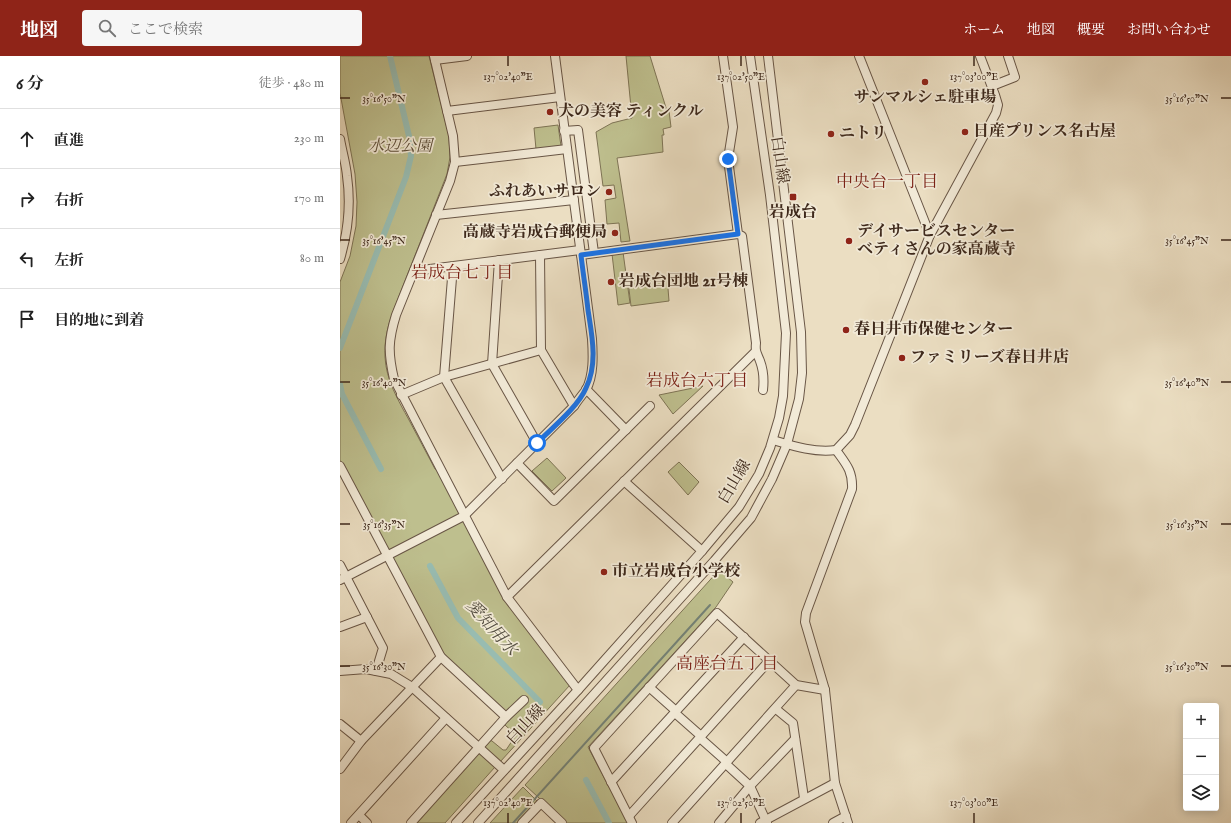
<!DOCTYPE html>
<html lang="ja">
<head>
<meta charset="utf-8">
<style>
	body { margin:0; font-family:"IM FELL English","Noto Serif JP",serif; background:#f6f6f6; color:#222 }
	.controls { position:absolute; right:12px; bottom:12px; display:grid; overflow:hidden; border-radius:4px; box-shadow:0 2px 10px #0003 }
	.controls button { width:36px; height:36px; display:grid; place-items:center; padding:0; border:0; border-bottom:1px solid #e0e0e0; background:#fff; color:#222; font:20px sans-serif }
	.stop { position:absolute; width:12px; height:12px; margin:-9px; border:3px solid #1a73e8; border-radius:50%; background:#fff }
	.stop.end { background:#1a73e8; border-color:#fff; box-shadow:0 1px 4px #0008 }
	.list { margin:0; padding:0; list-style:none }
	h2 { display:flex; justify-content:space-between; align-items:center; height:52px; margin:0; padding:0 16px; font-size:17px }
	h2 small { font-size:13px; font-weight:400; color:#767676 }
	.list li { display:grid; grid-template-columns:26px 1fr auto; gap:12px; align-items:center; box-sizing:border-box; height:60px; padding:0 16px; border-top:1px solid #e0e0e0 }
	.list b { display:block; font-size:15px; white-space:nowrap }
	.list em { font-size:13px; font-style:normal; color:#767676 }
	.icon { flex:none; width:22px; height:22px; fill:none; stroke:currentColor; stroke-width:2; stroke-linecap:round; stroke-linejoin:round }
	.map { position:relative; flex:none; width:891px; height:767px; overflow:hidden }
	header { display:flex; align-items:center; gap:24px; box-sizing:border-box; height:56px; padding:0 20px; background:#8f2418; color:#fff }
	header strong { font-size:19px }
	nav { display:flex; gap:22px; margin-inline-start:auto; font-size:14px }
	.search { width:280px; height:36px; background:#f6f6f6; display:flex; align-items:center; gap:10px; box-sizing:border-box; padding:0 14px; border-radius:4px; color:#767676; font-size:15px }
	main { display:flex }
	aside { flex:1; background:#fff }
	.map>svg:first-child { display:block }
	.green { fill:#bebf8e; stroke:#7e7455 }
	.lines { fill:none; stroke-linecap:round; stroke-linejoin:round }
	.stream { stroke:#748175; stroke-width:2 }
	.canal { stroke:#98bcb1; stroke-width:6 }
	.minor-casing { stroke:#695646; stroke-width:10 }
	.minor { stroke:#f2ead7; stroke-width:8 }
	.route { stroke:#1a73e8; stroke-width:5 }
	.ticks { fill:none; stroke:#3e291c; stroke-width:1.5 }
	.poi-dot { fill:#8f2418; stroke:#f2ead7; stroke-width:1.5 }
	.labels { text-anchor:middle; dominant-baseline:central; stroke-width:3.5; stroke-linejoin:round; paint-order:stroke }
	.poi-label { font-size:16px; font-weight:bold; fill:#3e291c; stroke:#f2ead7; text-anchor:start }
	.park-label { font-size:16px; font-style:italic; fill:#5e4e38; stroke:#f2ead7 }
	.street-label { font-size:16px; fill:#3e291c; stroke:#f2ead7 }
	.neighbourhood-label { font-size:17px; fill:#7a1f14; stroke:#f2ead7 }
	.water-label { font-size:17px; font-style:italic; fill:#544e41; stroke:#f2ead7 }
	.ticks-label { font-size:10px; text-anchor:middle; fill:#3e291c; stroke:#f2ead7; stroke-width:3.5; stroke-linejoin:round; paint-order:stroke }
</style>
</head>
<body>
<header>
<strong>地図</strong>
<div class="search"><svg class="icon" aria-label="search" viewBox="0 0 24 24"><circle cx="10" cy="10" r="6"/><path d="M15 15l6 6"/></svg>ここで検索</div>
<nav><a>ホーム</a><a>地図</a><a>概要</a><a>お問い合わせ</a></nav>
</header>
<main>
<aside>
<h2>6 分<small>徒歩 · 480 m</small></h2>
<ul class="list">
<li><svg class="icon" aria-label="ahead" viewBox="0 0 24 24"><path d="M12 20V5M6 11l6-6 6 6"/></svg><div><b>直進</b></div><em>230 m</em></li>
<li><svg class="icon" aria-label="right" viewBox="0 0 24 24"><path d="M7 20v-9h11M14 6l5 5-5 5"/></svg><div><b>右折</b></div><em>170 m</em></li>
<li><svg class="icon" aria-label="left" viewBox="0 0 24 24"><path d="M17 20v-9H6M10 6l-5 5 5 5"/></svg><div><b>左折</b></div><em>80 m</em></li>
<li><svg class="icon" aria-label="arrive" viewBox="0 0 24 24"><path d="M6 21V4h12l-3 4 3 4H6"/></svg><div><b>目的地に到着</b></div></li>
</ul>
</aside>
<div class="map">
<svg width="891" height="767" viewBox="0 0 891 767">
	<rect width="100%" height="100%" fill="#ebdec2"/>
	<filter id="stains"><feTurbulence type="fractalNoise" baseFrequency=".005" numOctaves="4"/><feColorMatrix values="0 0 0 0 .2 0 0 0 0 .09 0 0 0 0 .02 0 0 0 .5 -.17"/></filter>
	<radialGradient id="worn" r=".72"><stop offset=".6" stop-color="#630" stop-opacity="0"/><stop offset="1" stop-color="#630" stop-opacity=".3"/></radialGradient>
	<!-- green -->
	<g class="green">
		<path d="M0 0H89L109 80 110 101 107 118 54 253C48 269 44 284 45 301 46 324 58 344 69 364 78 380 86 397 95 413L97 414 165 544 230 629 160 706 145 692V689L150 684 152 685 163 694H166L176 679 165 669 167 657 102 598 0 404V226L10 200 16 170 17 146 15 118 0 37Z"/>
		<polygon points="286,0 310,0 327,55 329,55 331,71 323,73 324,79 322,79 323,96 277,102 290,185 281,186 279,167 267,168 265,144 276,142 274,129 263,130 256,76 272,67 292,62"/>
		<polygon points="218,69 221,90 196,93 194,72"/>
		<polygon points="283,196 290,247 278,249 272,198"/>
		<polygon points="327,220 329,245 291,250 288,225"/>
		<polygon points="363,330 333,358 319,339"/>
		<polygon points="207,402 226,422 212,435 192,415"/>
		<polygon points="339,406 359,426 348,439 328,416"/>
		<polygon points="379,514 393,526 376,551 248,691 288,767 226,767 185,729"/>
		<polygon points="140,697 155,711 105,767 75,767 137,698"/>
		<polygon points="183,731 198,746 179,767 150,767"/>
	</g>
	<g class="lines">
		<!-- stream -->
		<polyline class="stream" points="173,767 370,549"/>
		<!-- canal -->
		<g class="canal">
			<polyline points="0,292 66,121 71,100 69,80 50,0"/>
			<polyline points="0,328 2,338 41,413"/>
			<polyline points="90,510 118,562 200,646"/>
			<polyline points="246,724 269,767"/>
		</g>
		<defs>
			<g id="minor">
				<path d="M94 0 113 80 115 106 110 125 56 259C48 285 48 297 54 323L167 541 238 634"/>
				<path d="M383 0 393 71 388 103 398 178 402 180 416 287C415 296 417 297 420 305 423 313 424 325 423 334"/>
				<polyline points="519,0 590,179"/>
				<polyline points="95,4 127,0"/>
				<polyline points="652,30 675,21 668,0"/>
				<polyline points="107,55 220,41"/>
				<polyline points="224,75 238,74 254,197"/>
				<path d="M0 83C2 95 6 108 7 120 11 148 8 176 0 203"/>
				<polyline points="115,106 227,93"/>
				<polyline points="96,159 234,144"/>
				<polyline points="200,199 201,294 234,350"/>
				<polyline points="241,199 398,178"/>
				<polyline points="159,204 152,308 197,387"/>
				<polyline points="113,210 104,321 162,423"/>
				<polyline points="74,215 240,194"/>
				<polyline points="246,333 286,374"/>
				<polyline points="61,339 104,321 201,294"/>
				<path d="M433 384C453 390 475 397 496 394L510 379 515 369 590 179 656 57 658 49 655 39 640 0"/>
				<path d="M496 394C506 408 513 415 512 433L466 557 465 566 485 634 495 727 508 767"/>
				<polyline points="177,407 214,445 310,350"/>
				<polyline points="0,410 101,601 166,661"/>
				<polyline points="284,425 362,495"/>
				<polyline points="0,509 43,592 36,615"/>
				<path d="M0 524 124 460 234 350C238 344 242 339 246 334 254 319 253 299 252 283L215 0"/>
				<polyline points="167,541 415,296"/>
				<polyline points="0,571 27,561"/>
				<polyline points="0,615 26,613 51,618 72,631 164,714"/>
				<polyline points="309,631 336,655"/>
				<polyline points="436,653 453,667 464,742"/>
				<polyline points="335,657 361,680"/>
				<polyline points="0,668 21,685"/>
				<polyline points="360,682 387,706"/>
				<polyline points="386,708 410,730 427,767"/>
				<polyline points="0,713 21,685 101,601"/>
				<polyline points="271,726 404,581"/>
				<polyline points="19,759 27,767"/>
				<polyline points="289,760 429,605"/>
				<polyline points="11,767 106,662"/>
				<polyline points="71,767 166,661 184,644"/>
				<polyline points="116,767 238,634 362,495 399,451 419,418 430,392 439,362 443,340 446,277 430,139 410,0"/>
				<polyline points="138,767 374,505 411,462 432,423 447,388 459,343 462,317 461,276 428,0"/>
				<polyline points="182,767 201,747 222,767"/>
				<polyline points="292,767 254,692 377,557 456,629 485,634"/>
				<polyline points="332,767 456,629"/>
				<polyline points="379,767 410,730 455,683"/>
				<polyline points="420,767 495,727"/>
				<polyline points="493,767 506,760"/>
			</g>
		</defs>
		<!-- minor casing -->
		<use href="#minor" class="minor-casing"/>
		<!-- minor -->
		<use href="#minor" class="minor"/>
	</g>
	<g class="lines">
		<!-- route -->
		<path class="route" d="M197 387C212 372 238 351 246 332 258 307 252 280 248 254 246 235 243 217 241 199L398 178 388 103"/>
	</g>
	<!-- ticks -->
	<path class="ticks" d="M168 0V10M401 0V10M634 0V10M0 42H10M881 42H891M0 184H10M881 184H891M0 326H10M881 326H891M0 468H10M881 468H891M0 610H10M881 610H891M168 757V767M401 757V767M634 757V767"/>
	<!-- markers -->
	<g class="poi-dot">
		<circle cx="585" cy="26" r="4"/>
		<circle cx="210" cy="56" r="4"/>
		<circle cx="625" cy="76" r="4"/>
		<circle cx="491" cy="78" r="4"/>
		<circle cx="269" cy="136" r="4"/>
		<rect x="449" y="137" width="8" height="8" rx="2"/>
		<circle cx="275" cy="177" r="4"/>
		<circle cx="509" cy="185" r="4"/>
		<circle cx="271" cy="226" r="4"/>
		<circle cx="506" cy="274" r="4"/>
		<circle cx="562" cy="302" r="4"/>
		<circle cx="264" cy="516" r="4"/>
	</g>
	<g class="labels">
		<!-- poi labels -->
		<g class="poi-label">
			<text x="585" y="42" text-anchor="middle">サンマルシェ駐車場</text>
			<text x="218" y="56">犬の美容 ティンクル</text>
			<text x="633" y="76">日産プリンス名古屋</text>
			<text x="499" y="78">ニトリ</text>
			<text x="261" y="136" text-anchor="end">ふれあいサロン</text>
			<text x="453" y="157" text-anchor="middle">岩成台</text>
			<text x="517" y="176">デイサービスセンター<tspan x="517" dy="18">ベティさんの家高蔵寺</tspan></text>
			<text x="267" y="177" text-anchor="end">高蔵寺岩成台郵便局</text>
			<text x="279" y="226">岩成台団地 21号棟</text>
			<text x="514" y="274">春日井市保健センター</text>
			<text x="570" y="302">ファミリーズ春日井店</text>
			<text x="272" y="516">市立岩成台小学校</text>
		</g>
		<!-- park labels -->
		<g class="park-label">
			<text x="60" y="91">水辺公園</text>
		</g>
		<!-- street labels -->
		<g class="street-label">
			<text transform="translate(439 104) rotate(82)">白山線</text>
			<text transform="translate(395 426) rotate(-59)">白山線</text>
			<text transform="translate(186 669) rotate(-47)">白山線</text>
		</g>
		<!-- neighbourhood labels -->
		<g class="neighbourhood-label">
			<text x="547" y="126">中央台一丁目</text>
			<text x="122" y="217">岩成台七丁目</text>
			<text x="357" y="325">岩成台六丁目</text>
			<text x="387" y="608">高座台五丁目</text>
		</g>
		<!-- water labels -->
		<g class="water-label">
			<text transform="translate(151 572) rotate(48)">愛知用水</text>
		</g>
	</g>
	<g class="ticks-label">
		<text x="168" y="24">137°02'40"E</text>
		<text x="401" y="24">137°02'50"E</text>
		<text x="634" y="24">137°03'00"E</text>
		<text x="44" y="46">35°16'50"N</text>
		<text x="847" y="46">35°16'50"N</text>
		<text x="44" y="188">35°16'45"N</text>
		<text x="847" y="188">35°16'45"N</text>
		<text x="44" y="330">35°16'40"N</text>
		<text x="847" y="330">35°16'40"N</text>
		<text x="44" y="472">35°16'35"N</text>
		<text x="847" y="472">35°16'35"N</text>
		<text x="44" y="614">35°16'30"N</text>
		<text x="847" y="614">35°16'30"N</text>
		<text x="168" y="750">137°02'40"E</text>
		<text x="401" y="750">137°02'50"E</text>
		<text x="634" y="750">137°03'00"E</text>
	</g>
	<rect width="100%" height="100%" filter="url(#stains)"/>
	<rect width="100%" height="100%" fill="url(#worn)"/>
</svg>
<div class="controls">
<button>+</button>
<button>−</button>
<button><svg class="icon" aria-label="layers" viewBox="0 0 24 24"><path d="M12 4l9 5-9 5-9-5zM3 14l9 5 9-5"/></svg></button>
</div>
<div class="stop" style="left:197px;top:387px"></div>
<div class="stop end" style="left:388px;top:103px"></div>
</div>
</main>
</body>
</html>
